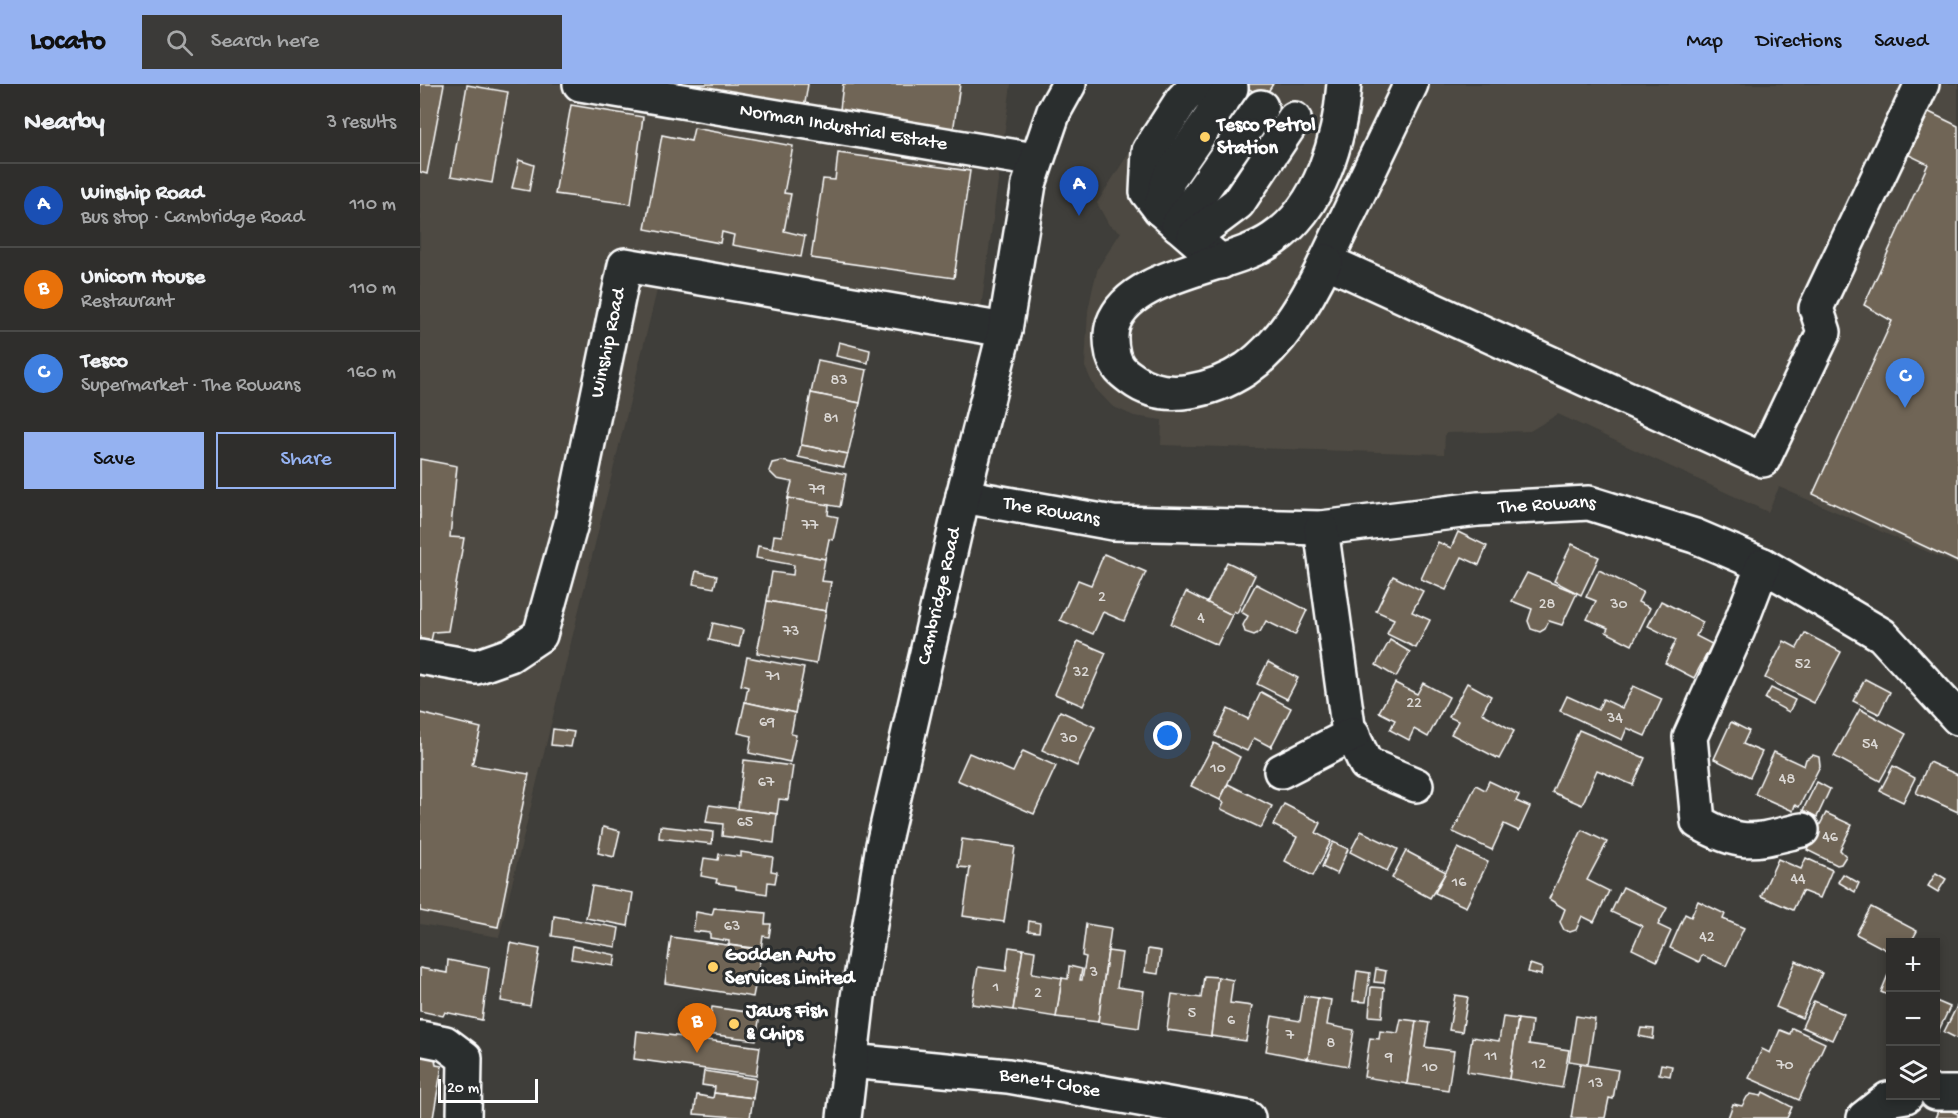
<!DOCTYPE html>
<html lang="en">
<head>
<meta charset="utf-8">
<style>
	body { margin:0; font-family:"Gochi Hand",sans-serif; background:#3b3a38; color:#f1f3f6 }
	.controls { position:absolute; right:18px; bottom:18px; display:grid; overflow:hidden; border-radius:0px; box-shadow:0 3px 9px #0003 }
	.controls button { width:54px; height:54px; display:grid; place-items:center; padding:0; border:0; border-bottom:2px solid #4a4a48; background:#2f2e2c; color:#f1f3f6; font:30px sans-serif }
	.scale { position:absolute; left:18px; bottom:15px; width:100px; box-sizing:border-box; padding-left:6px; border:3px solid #fff; border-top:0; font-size:16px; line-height:21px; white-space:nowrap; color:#fff; -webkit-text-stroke:4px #2a2d2e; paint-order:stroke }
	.you { position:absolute; left:748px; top:652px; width:21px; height:21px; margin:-15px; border:4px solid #fff; border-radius:50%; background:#1a73e8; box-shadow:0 0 0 9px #1a73e833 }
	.badge { display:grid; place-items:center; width:39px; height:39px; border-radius:50%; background:#95b2f1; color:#fff; font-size:20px; font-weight:700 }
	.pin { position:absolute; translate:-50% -50px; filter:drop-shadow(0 2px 3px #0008) }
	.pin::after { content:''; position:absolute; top:32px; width:21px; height:18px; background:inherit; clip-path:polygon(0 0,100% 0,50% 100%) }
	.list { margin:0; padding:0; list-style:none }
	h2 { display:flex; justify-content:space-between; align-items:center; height:78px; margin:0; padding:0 24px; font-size:26px }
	h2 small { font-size:20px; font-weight:400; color:#a7a8a9 }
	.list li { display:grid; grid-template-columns:39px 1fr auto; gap:18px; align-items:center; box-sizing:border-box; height:84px; padding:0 24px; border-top:2px solid #4a4a48 }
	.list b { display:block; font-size:22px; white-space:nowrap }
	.list p { margin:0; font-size:20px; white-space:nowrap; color:#a7a8a9 }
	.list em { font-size:20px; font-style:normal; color:#a7a8a9 }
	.actions { display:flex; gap:12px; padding:18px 24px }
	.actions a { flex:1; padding:14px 0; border:2px solid #95b2f1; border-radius:0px; text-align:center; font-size:21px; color:#95b2f1 }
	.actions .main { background:#95b2f1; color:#111 }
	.icon { flex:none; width:33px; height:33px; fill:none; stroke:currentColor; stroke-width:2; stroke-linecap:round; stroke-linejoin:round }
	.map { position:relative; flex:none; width:1538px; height:1034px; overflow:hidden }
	header { display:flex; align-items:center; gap:36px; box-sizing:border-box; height:84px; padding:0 30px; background:#95b2f1; color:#111 }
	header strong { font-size:28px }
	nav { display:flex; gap:33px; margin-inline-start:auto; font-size:21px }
	.search { width:420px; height:54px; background:#3b3a38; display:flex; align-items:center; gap:15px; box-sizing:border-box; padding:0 21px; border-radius:0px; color:#a7a8a9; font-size:22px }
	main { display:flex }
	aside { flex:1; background:#2f2e2c }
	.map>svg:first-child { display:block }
	.built { fill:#4e4a42 }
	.building { fill:#706556; stroke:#fff; stroke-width:1.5 }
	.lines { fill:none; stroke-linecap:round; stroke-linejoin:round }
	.minor-casing { stroke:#fff; stroke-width:38 }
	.minor { stroke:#2a2d2e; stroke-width:33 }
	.poi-dot { fill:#ffd166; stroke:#2a2d2e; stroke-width:2 }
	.labels { text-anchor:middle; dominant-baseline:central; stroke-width:6; stroke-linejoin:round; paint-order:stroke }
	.number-label { font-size:16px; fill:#dbd8d5 }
	.poi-label { font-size:20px; font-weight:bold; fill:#fff; stroke:#2a2d2e; text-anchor:start }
	.street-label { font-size:20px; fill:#fff; stroke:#2a2d2e }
</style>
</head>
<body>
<header>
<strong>Locato</strong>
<div class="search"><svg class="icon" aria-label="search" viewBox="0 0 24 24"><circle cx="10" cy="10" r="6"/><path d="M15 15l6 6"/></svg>Search here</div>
<nav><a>Map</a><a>Directions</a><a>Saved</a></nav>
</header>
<main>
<aside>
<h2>Nearby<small>3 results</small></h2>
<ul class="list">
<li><span class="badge" style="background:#1a4fb4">A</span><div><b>Winship Road</b><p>Bus stop · Cambridge Road</p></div><em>110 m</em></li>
<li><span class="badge" style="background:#e8710a">B</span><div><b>Unicorn House</b><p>Restaurant</p></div><em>110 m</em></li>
<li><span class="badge" style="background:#3f7fe0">C</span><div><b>Tesco</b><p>Supermarket · The Rowans</p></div><em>160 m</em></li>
</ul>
<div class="actions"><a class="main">Save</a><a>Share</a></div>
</aside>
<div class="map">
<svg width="1538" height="1034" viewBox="0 0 1538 1034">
	<rect width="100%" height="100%" fill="#3f3e3a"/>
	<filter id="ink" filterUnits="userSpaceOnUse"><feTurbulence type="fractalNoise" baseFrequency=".0167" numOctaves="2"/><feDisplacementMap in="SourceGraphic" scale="12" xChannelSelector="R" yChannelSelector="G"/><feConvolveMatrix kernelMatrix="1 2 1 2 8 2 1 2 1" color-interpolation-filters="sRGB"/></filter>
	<g filter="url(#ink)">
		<!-- built -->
		<g class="built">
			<polygon points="0,0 591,0 557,254 237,206 79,853 0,840"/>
			<polygon points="753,0 1538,0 1538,481 1359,403 1348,428 1138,330 1110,347 1025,349 1024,370 741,361 742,336 714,332 692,322 675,304 665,283 668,227 673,203 678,184 701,148 689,141 677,119"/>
		</g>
		<!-- building -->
		<g class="building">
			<polygon points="0,0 24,0 7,90 0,88"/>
			<polygon points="266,0 388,0 384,25 265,7"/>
			<polygon points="423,0 540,0 533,48 419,34"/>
			<polygon points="821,0 853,0 844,14"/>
			<polygon points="47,1 88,8 72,99 31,92"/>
			<polygon points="151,21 223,33 211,120 135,110"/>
			<polygon points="1509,28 1538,42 1538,478 1393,410 1472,237 1444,221 1508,80 1489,71"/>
			<polygon points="274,44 373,62 364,109 371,110 364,147 385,152 381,173 312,161 314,151 302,148 300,159 225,145 242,51 271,57"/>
			<polygon points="418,69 550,87 534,194 391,174 403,95 415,96"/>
			<polygon points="99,76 114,81 109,107 92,104"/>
			<polygon points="419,258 450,266 448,279 416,272"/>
			<polygon points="398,276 447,286 440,319 391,309"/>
			<polygon points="391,309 440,319 428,370 381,361"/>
			<polygon points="381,361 428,370 424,383 378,373"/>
			<polygon points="0,375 37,382 30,453 44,454 28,547 13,548 11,557 0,555"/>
			<polygon points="362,377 426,390 420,423 368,414 372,398 357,395 349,387 352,379"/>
			<polygon points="368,414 409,421 408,431 418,433 413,456 409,455 405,475 352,465 354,451 362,452"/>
			<polygon points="1038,448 1067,462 1059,481 1042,473 1026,506 1001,495 1018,458 1031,464"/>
			<polygon points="1152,460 1179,473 1161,511 1134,497"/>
			<polygon points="338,462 405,475 401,497 411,498 406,527 347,517 352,488 373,491 374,481 336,474"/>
			<polygon points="684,470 726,488 704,537 683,528 673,550 640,536 658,496 671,501"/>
			<polygon points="807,478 835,491 817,529 814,527 812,531 787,519"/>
			<polygon points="1179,486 1223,508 1218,518 1230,524 1212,561 1186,548 1188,544 1167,535 1176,517 1166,513"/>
			<polygon points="276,487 297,492 294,504 273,500"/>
			<polygon points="1107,489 1157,509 1142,541 1129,537 1125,545 1120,548 1111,545 1108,537 1112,525 1092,517"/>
			<polygon points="973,492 1003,507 992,528 1010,536 996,564 967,550 974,535 956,527"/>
			<polygon points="836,500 887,526 875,551 846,537 840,548 834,551 825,548 823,541 828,532 821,528"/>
			<polygon points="766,508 812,531 797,561 751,540"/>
			<polygon points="347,517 406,527 396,580 337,569"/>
			<polygon points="1241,517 1283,538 1276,552 1292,560 1274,594 1245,579 1256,556 1228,542"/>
			<polygon points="293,539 323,546 319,563 289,556"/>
			<polygon points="1385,549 1421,568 1394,619 1345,594 1364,557 1377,564"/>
			<polygon points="970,556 990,568 976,593 956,581"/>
			<polygon points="658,557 686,569 663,622 635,610"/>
			<polygon points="327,573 384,584 375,629 325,618 328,603 321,601"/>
			<polygon points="848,578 878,594 867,615 837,600"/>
			<polygon points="1445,595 1470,608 1459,630 1433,617"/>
			<polygon points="975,599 997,610 1003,599 1029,613 1008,653 994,645 989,656 970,646 975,636 959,628"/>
			<polygon points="1047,599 1071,612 1062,629 1094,647 1079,675 1031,650 1038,637 1029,633"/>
			<polygon points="1213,602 1242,615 1225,652 1207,644 1202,656 1140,627 1147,612 1178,626 1183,615 1202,624"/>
			<polygon points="1351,604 1375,616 1369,628 1345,615"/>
			<polygon points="841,608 871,624 851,663 834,654 827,667 795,652 808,625 828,635"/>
			<polygon points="325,618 375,629 371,650 376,651 370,678 329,669 332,652 318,649"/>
			<polygon points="1440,625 1486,650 1460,697 1414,672"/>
			<polygon points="640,627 675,643 657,682 622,666"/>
			<polygon points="0,629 61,644 52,681 109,690 78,843 0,827"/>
			<polygon points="1311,638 1329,647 1323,660 1342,668 1330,693 1294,675"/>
			<polygon points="133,645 154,648 151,663 131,661"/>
			<polygon points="1159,646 1225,674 1213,701 1177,686 1162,721 1132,708"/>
			<polygon points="794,659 820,673 800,716 771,702"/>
			<polygon points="603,667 636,682 614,730 537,696 549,669 593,688"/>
			<polygon points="1354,668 1384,682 1386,675 1393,671 1399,673 1400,682 1379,723 1375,721 1373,727 1335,710"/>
			<polygon points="324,676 373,682 368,716 359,715 357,730 318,725"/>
			<polygon points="1509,678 1538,691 1538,728 1496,709"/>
			<polygon points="1473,682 1495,694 1483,718 1460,707"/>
			<polygon points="1069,697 1099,711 1096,717 1110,723 1099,747 1084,740 1072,766 1033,748 1056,701 1065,706"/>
			<polygon points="1397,698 1410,705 1397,733 1383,726"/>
			<polygon points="808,700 852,722 841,744 801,725 804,719 800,716"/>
			<polygon points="864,720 901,739 896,749 911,757 893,792 865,777 877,753 853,741"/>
			<polygon points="289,721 357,730 354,759 302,752 303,740 286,738"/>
			<polygon points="1406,729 1432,741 1420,766 1426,772 1421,780 1417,781 1387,766"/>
			<polygon points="240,742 293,748 292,760 239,754"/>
			<polygon points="183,743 200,747 194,773 178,769"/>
			<polygon points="1162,746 1187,758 1167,796 1189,807 1174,838 1162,832 1156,846 1150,848 1144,846 1140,838 1145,825 1129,815"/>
			<polygon points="941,747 978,765 967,787 930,768"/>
			<polygon points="542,755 595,763 584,838 543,832 550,784 538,783"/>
			<polygon points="913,758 928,765 917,790 902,783"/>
			<polygon points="1038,764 1068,778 1046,823 1015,809"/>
			<polygon points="986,767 1026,788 1010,814 972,794"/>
			<polygon points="321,768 353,773 351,787 357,788 355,799 348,798 347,810 316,805 316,802 296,799 297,795 281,792 284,774 298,776 299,770 321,773"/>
			<polygon points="1386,774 1412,786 1400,814 1382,807 1373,826 1341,812 1358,775 1381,785"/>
			<polygon points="1516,789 1526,795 1518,808 1508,802"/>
			<polygon points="1423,790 1439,799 1435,808 1418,798"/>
			<polygon points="172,802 213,809 208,842 166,834"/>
			<polygon points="1203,803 1247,824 1238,841 1251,847 1237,877 1212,865 1222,842 1191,828"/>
			<polygon points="1278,817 1305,830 1303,835 1324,844 1306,882 1282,871 1279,878 1250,864 1265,830 1271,833"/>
			<polygon points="1451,823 1497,847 1491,858 1470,858 1470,868 1436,850"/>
			<polygon points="294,824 346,829 345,840 351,840 349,853 343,852 341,865 309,861 309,857 290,854 290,849 273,847 276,828 292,831"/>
			<polygon points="134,832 199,844 196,863 132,852"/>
			<polygon points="609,837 620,839 619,848 608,847"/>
			<polygon points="666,840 691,844 678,938 636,933 642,894 648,895 649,882 662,885 660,896 662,896 666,873 662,872"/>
			<polygon points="251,853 342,866 333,913 245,899"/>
			<polygon points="90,859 120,865 110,922 81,917"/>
			<polygon points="153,862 196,871 194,882 151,875"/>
			<polygon points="589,863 603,865 593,926 552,920 558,883 586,887"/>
			<polygon points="603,865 615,867 612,889 642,894 636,933 593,926"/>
			<polygon points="728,865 741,867 738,890 725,888"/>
			<polygon points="688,867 702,869 697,903 724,907 719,944 678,938"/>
			<polygon points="28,876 69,884 62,936 25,928 23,932 0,927 0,884 27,889"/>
			<polygon points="1376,877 1402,889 1382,934 1356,923"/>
			<polygon points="1110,880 1122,884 1121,891 1108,888"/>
			<polygon points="956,885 966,887 964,899 954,898"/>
			<polygon points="1470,886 1470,912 1461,908"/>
			<polygon points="937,887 950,889 946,918 933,917"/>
			<polygon points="784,892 798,893 791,952 747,946 752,910 781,914"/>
			<polygon points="798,893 813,896 810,919 832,922 826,957 791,952"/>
			<polygon points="951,903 964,904 962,933 949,932"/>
			<polygon points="1035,911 1048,913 1042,948 1029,946"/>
			<polygon points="884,912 898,914 888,975 846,967 852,932 880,937"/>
			<polygon points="898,914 911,916 907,941 934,946 928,982 888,975"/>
			<polygon points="1394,917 1424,930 1412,956 1382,943"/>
			<polygon points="1516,917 1530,923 1517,950 1516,949"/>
			<polygon points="1537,922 1538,922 1538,955 1524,948"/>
			<polygon points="292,923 340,930 336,956 288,950"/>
			<polygon points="1156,932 1175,935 1168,980 1149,977"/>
			<polygon points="1083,933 1098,935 1089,995 1047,988 1052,953 1079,957"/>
			<polygon points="981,935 996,937 987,1000 944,993 950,954 959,955 960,947 978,949"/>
			<polygon points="1098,935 1112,937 1109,960 1149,966 1142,1004 1089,995"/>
			<polygon points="996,937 1009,939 1005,963 1034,967 1028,1006 987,1000"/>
			<polygon points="1221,944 1234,945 1233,955 1219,952"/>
			<polygon points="1372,944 1405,959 1379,1016 1329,994 1342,965 1350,969 1360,946 1370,950"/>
			<polygon points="217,947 340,963 336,992 214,975"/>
			<polygon points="0,972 15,975 16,981 22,982 13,1034 0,1034"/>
			<polygon points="1160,980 1198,986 1193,1015 1189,1014 1185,1034 1151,1034"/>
			<polygon points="1241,980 1252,982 1250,992 1239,990"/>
			<polygon points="284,987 336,995 333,1014 294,1009 295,1003 282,1001"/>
			<polygon points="1343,1008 1372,1023 1367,1034 1308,1034 1313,1020 1322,1022 1327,1013 1331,1010 1341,1012"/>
			<polygon points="294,1009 333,1014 330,1034 274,1030 277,1011 293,1014"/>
			<polygon points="1520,1022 1538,1030 1538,1034 1515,1034"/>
		</g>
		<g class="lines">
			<defs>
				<g id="minor">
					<path id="s1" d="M160 0 615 76"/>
					<polyline points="777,0 762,16 729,67 727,108 740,125 801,178"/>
					<polyline points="991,0 906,177 1343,376 1404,248 1396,224 1502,0"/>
					<polyline points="740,125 749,94 811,4"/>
					<polyline points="758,141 841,23"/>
					<polyline points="774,152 818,119 874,35"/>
					<path d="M906 177C888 215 862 260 826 285 794 306 745 320 712 295 701 287 697 284 693 271 691 262 690 249 693 240 711 188 811 184 853 155 901 123 920 54 924 0"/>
					<path id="s2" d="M543 412 693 439 901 444 1058 425 1169 419 1275 452 1343 481 1462 551 1538 634"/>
					<polyline points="901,444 928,642 946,680 996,701"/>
					<path d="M1343 481 1318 546 1270 653 1278 738C1323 764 1335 757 1382 746"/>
					<path id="s3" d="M0 573 56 583 90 571 120 551 152 436 205 181 585 246"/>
					<polyline points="861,687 933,650"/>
					<polyline points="0,954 25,959 45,974 44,1034"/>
					<path id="s4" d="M430 977 588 992 828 1034"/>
					<polyline points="1516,1009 1538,1009"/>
					<path id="s5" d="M424 1034 438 913 463 761 543 412 585 246 609 100 634 27 649 0"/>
					<polyline points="1444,1034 1468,1015 1486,1012"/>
				</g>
			</defs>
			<!-- minor casing -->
			<use href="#minor" class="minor-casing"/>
			<!-- minor -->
			<use href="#minor" class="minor"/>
		</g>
	</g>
	<!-- markers -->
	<g class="poi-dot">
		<circle cx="785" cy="53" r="6"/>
		<circle cx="293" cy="883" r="6"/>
		<circle cx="314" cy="940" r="6"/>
	</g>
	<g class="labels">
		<!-- number labels -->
		<g class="number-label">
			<text x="419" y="297">83</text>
			<text x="411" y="335">81</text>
			<text x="397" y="406">79</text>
			<text x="390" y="442">77</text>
			<text x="682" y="514">2</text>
			<text x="1127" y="521">28</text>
			<text x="1199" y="521">30</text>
			<text x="781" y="535">4</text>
			<text x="371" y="548">73</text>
			<text x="1383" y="581">52</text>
			<text x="661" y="589">32</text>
			<text x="353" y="593">71</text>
			<text x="994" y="620">22</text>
			<text x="1195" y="635">34</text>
			<text x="347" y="639">69</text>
			<text x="649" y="655">30</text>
			<text x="1450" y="661">54</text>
			<text x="798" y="685">10</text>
			<text x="1367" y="696">48</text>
			<text x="346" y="699">67</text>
			<text x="325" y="739">65</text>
			<text x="1410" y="754">46</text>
			<text x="1378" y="796">44</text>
			<text x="1039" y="799">16</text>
			<text x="312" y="843">63</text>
			<text x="1287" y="854">42</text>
			<text x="674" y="889">3</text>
			<text x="576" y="904">1</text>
			<text x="618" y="910">2</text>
			<text x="772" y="930">5</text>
			<text x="811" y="937">6</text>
			<text x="870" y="952">7</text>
			<text x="911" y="960">8</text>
			<text x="1071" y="973">11</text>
			<text x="969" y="974">9</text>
			<text x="1119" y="981">12</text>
			<text x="1365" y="982">70</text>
			<text x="1010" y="984">10</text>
			<text x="1176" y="1000">13</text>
		</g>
		<!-- poi labels -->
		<g class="poi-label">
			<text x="797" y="42">Tesco Petrol<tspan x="797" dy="23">Station</tspan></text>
			<text x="305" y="872">Godden Auto<tspan x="305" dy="23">Services Limited</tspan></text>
			<text x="326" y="928">Jaws Fish<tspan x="326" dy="23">&amp; Chips</tspan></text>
		</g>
		<!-- street labels -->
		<g class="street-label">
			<text stroke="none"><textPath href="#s1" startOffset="267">Norman Industrial Estate</textPath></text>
			<text stroke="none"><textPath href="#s3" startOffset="429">Winship Road</textPath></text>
			<text stroke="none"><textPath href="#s2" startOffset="588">The Rowans</textPath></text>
			<text stroke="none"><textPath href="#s2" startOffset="90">The Rowans</textPath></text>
			<text stroke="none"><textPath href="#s5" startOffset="531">Cambridge Road</textPath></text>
			<text stroke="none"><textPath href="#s4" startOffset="201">Bene't Close</textPath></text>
		</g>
	</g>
</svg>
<div class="controls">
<button>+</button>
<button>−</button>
<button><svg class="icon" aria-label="layers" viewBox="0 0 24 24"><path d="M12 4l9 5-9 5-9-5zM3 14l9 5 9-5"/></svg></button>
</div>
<div class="scale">20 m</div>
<div class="you"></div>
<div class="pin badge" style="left:659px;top:132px;background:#1a4fb4">A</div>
<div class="pin badge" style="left:277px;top:969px;background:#e8710a">B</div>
<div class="pin badge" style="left:1485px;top:324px;background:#3f7fe0">C</div>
</div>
</main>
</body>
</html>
